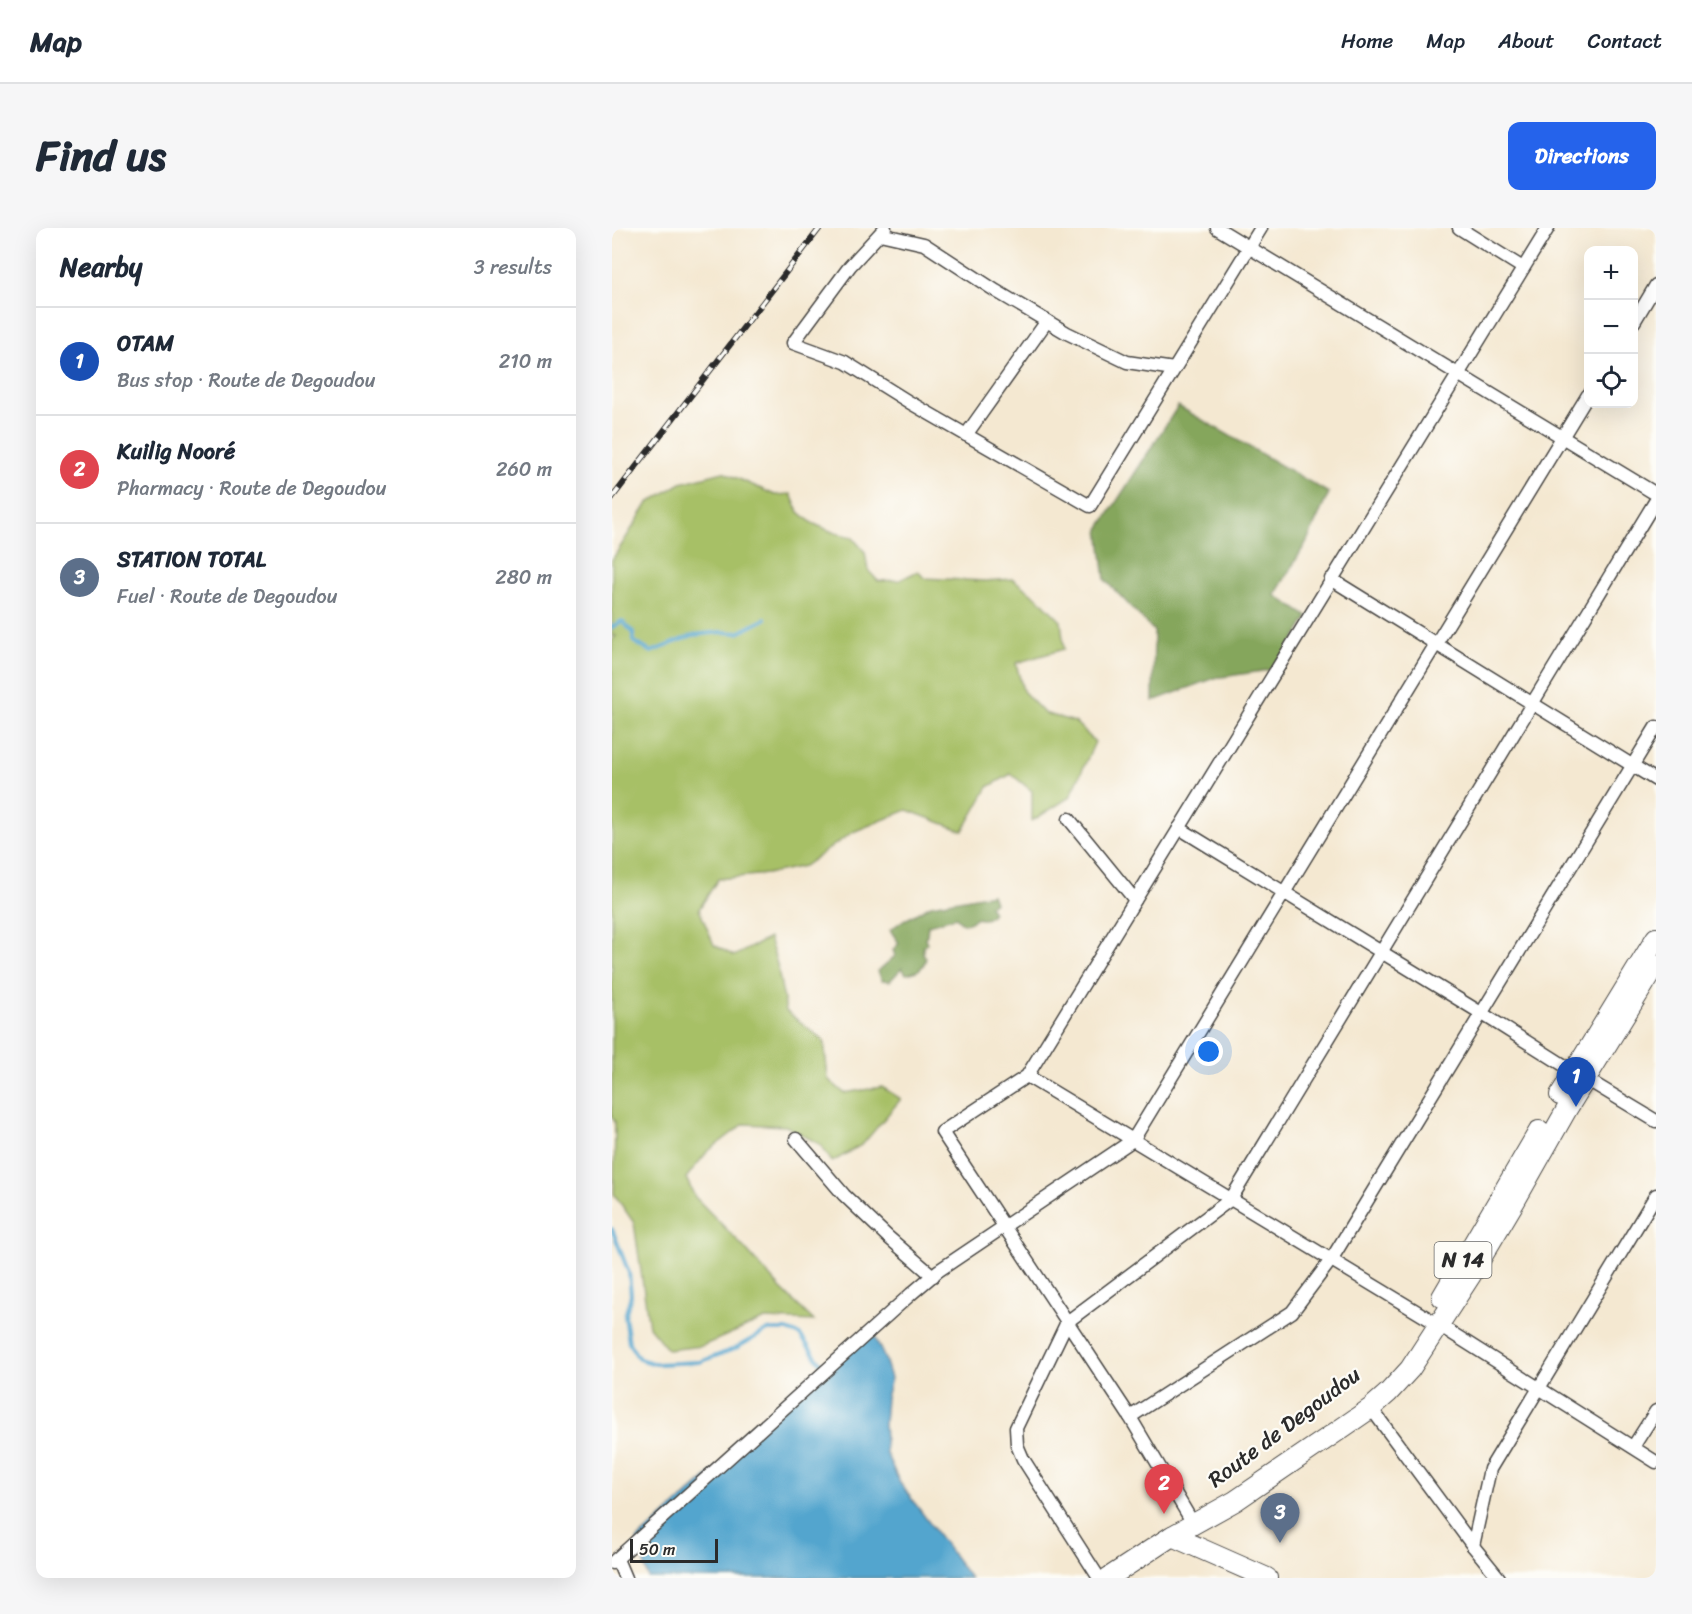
<!DOCTYPE html>
<html lang="en">
<head>
<meta charset="utf-8">
<style>
	body { margin:0; font-family:Sriracha,sans-serif; background:#f6f6f7; color:#1f2937 }
	.controls { position:absolute; right:18px; top:18px; display:grid; overflow:hidden; border-radius:12px; box-shadow:0 6px 24px #0002 }
	.controls button { width:54px; height:54px; display:grid; place-items:center; padding:0; border:0; border-bottom:2px solid #e0e1e3; background:#fff; color:#1f2937; font:30px sans-serif }
	.scale { position:absolute; left:18px; bottom:15px; width:88px; box-sizing:border-box; padding-left:6px; border:3px solid #2b2b2b; border-top:0; font-size:16px; line-height:21px; white-space:nowrap; color:#2b2b2b; -webkit-text-stroke:4px #fdfcf7; paint-order:stroke }
	.you { position:absolute; left:597px; top:824px; width:21px; height:21px; margin:-15px; border:4px solid #fff; border-radius:50%; background:#1a73e8; box-shadow:0 0 0 9px #1a73e833 }
	.badge { display:grid; place-items:center; width:39px; height:39px; border-radius:50%; background:#2563eb; color:#fff; font-size:20px; font-weight:700 }
	.pin { position:absolute; translate:-50% -50px; filter:drop-shadow(0 2px 3px #0008) }
	.pin::after { content:''; position:absolute; top:32px; width:21px; height:18px; background:inherit; clip-path:polygon(0 0,100% 0,50% 100%) }
	.list { margin:0; padding:0; list-style:none }
	h2 { display:flex; justify-content:space-between; align-items:center; height:78px; margin:0; padding:0 24px; font-size:26px }
	h2 small { font-size:20px; font-weight:400; color:#747a83 }
	.list li { display:grid; grid-template-columns:39px 1fr auto; gap:18px; align-items:center; box-sizing:border-box; height:108px; padding:0 24px; border-top:2px solid #e0e1e3 }
	.list b { display:block; font-size:22px; white-space:nowrap }
	.list p { margin:0; font-size:20px; white-space:nowrap; color:#747a83 }
	.list em { font-size:20px; font-style:normal; color:#747a83 }
	.icon { flex:none; width:33px; height:33px; fill:none; stroke:currentColor; stroke-width:2; stroke-linecap:round; stroke-linejoin:round }
	.map { position:relative; flex:none; width:1044px; height:1350px; overflow:hidden; border-radius:12px }
	header { display:flex; align-items:center; gap:36px; box-sizing:border-box; height:84px; padding:0 30px; background:#fff; border-bottom:2px solid #e0e1e3 }
	header strong { font-size:28px }
	nav { display:flex; gap:33px; margin-inline-start:auto; font-size:21px }
	.intro { display:flex; align-items:center; justify-content:space-between; box-sizing:border-box; height:144px; padding:0 36px }
	h1 { margin:0; font-size:42px }
	.button { padding:15px 27px; border-radius:12px; background:#2563eb; color:#fff; font-size:21px; font-weight:700 }
	main { display:flex; gap:36px; padding:0 36px }
	aside { flex:1; background:#fff; border-radius:12px; box-shadow:0 6px 24px #0002 }
	.map>svg:first-child { display:block }
	.green { fill:#a7c066; stroke:#697648; stroke-width:1.5 }
	.forest { fill:#85a65b; stroke:#586843; stroke-width:1.5 }
	.water { fill:#53a5ce; stroke:#3f687c; stroke-width:1.5 }
	.lines { fill:none; stroke-linecap:round; stroke-linejoin:round }
	.stream { stroke:#53a5ce; stroke-width:4 }
	.street-casing { stroke:#494744; stroke-width:15 }
	.primary-casing { stroke:#494744; stroke-width:22 }
	.street { stroke:#fff; stroke-width:12 }
	.primary { stroke:#fff; stroke-width:20 }
	.rail-casing { stroke:#2b2b2b; stroke-width:6 }
	.rail { stroke:#fdfcf7; stroke-width:4; stroke-dasharray:11; stroke-linecap:butt }
	.labels { text-anchor:middle; dominant-baseline:central; stroke-width:4.5; stroke-linejoin:round; paint-order:stroke }
	.shield { fill:#fdfcf7; stroke:#6a6a68; stroke-width:1.5 }
	.shield-label { font-size:21px; font-weight:bold; fill:#2b2b2b }
	.street-label { font-size:22px; fill:#2b2b2b; stroke:#fdfcf7 }
</style>
</head>
<body>
<header>
<strong>Map</strong>
<nav><a>Home</a><a>Map</a><a>About</a><a>Contact</a></nav>
</header>
<div class="intro"><h1>Find us</h1><a class="button">Directions</a></div>
<main>
<aside>
<h2>Nearby<small>3 results</small></h2>
<ul class="list">
<li><span class="badge" style="background:#1a4fb4">1</span><div><b>OTAM</b><p>Bus stop · Route de Degoudou</p></div><em>210 m</em></li>
<li><span class="badge" style="background:#e0444e">2</span><div><b>Kuilig Nooré</b><p>Pharmacy · Route de Degoudou</p></div><em>260 m</em></li>
<li><span class="badge" style="background:#5c6f8a">3</span><div><b>STATION TOTAL</b><p>Fuel · Route de Degoudou</p></div><em>280 m</em></li>
</ul>
</aside>
<div class="map">
<svg width="1044" height="1350" viewBox="0 0 1044 1350">
	<rect width="100%" height="100%" fill="#fdfcf7"/>
	<filter id="ink" filterUnits="userSpaceOnUse"><feTurbulence type="fractalNoise" baseFrequency=".0167" numOctaves="2"/><feDisplacementMap in="SourceGraphic" scale="12" xChannelSelector="R" yChannelSelector="G"/><feConvolveMatrix kernelMatrix="1 2 1 2 8 2 1 2 1" color-interpolation-filters="sRGB"/></filter>
	<filter id="wash" filterUnits="userSpaceOnUse"><feTurbulence type="fractalNoise" baseFrequency=".008" numOctaves="4" result="noise"/><feDisplacementMap in="SourceGraphic" scale="24" xChannelSelector="R" yChannelSelector="G"/><feGaussianBlur stdDeviation="1.35" result="paint"/><feColorMatrix in="noise" values="0 0 0 0 0 0 0 0 0 0 0 0 0 0 0 0 0 1.4 0 .05"/><feComposite in="paint" operator="in"/></filter>
	<g filter="url(#wash)">
		<rect width="100%" height="100%" fill="#f4e8d1"/>
		<!-- green -->
		<polygon class="green" points="111,244 163,267 179,266 186,283 200,295 223,305 240,309 253,324 256,342 266,353 288,352 306,343 312,350 373,353 401,351 427,371 449,393 452,421 404,435 411,463 432,485 463,494 483,514 458,569 420,593 420,563 399,546 376,559 351,603 295,582 241,604 192,638 155,646 106,651 87,681 102,717 122,728 157,710 165,736 174,783 212,813 216,851 232,865 270,859 289,871 251,916 220,934 209,917 174,898 132,896 95,924 74,950 83,969 125,1012 169,1061 202,1093 153,1091 90,1118 56,1122 37,1099 22,995 2,966 3,894 0,889 0,413 4,408 0,408 0,332 36,275 69,255"/>
		<!-- forest -->
		<g class="forest">
			<polygon points="566,178 717,265 694,315 663,367 696,389 664,441 603,450 541,473 542,403 493,352 487,301"/>
			<path d="M380 666 383 674 377 678 381 684C376 692 371 692 363 690L357 695 351 696 344 689 316 697 315 707 313 710 315 715 311 719V725L314 730C311 742 305 744 294 746L290 740 278 753 270 752 266 743 283 728 281 722 287 715 278 702 293 691H295L319 677Z"/>
		</g>
		<!-- water -->
		<polygon class="water" points="259,1101 273,1131 279,1150 274,1170 272,1197 274,1225 288,1255 358,1350 36,1350 25,1312"/>
		<g class="lines">
			<!-- stream -->
			<g class="stream">
				<polyline points="0,399 10,393 21,404 21,413 39,424 81,407 110,404 126,405 153,391"/>
				<polyline points="0,1001 17,1045 19,1067 13,1088 17,1115 27,1131 44,1136 88,1134 122,1121 156,1102 175,1102 188,1107 210,1137"/>
			</g>
		</g>
	</g>
	<g filter="url(#ink)">
		<g class="lines">
			<defs>
				<g id="street">
					<polyline points="273,0 238,38 181,115 233,134 297,174 478,278 649,0"/>
					<polyline points="605,0 1044,266"/>
					<polyline points="847,0 911,40"/>
					<polyline points="268,6 312,16 384,63 455,105 515,134 562,141"/>
					<polyline points="1022,94 1044,57"/>
					<polyline points="354,207 435,93"/>
					<polyline points="719,351 1044,552"/>
					<polyline points="457,591 523,672"/>
					<polyline points="567,600 869,785 961,843 1044,893"/>
					<polyline points="415,848 827,1097 1044,1234"/>
					<polyline points="184,911 232,967 276,1009 321,1048"/>
					<polyline points="759,1180 861,1318 887,1350"/>
					<polyline points="518,1189 680,1084 719,1032 1044,499"/>
					<polyline points="1021,1219 1044,1183"/>
					<polyline points="582,1297 518,1189 330,904 415,848 936,0"/>
					<polyline points="861,1318 878,1241 1044,967"/>
					<polyline points="5,1331 13,1350"/>
					<polyline points="0,1335 299,1066 326,1043 521,912 976,167"/>
					<polyline points="487,1350 411,1231 405,1217 404,1200 455,1094 619,971 1044,272"/>
				</g>
				<g id="primary">
					<polyline points="948,867 1044,710"/>
					<polyline points="830,1069 927,903"/>
					<polyline points="560,1308 655,1350"/>
					<polyline points="496,1350 560,1308 623,1273 733,1198 759,1180 776,1165 798,1141 859,1047 903,973 955,881 1044,737"/>
				</g>
			</defs>
			<!-- street casing -->
			<use href="#street" class="street-casing"/>
			<!-- primary casing -->
			<use href="#primary" class="primary-casing"/>
			<!-- street -->
			<use href="#street" class="street"/>
			<!-- primary -->
			<use href="#primary" class="primary"/>
			<defs>
				<polyline id="rail" points="0,270 208,0"/>
			</defs>
			<!-- rail casing -->
			<use href="#rail" class="rail-casing"/>
			<!-- rail -->
			<use href="#rail" class="rail"/>
		</g>
	</g>
	<g class="labels">
		<!-- shield labels -->
		<rect class="shield" x="822.5" y="1014" width="57" height="36" rx="4.5"/>
		<g class="shield-label">
			<text x="851" y="1032">N 14</text>
		</g>
		<!-- street labels -->
		<g class="street-label">
			<text transform="translate(672 1199) rotate(-37)">Route de Degoudou</text>
		</g>
	</g>
</svg>
<div class="controls">
<button>+</button>
<button>−</button>
<button><svg class="icon" aria-label="locate" viewBox="0 0 24 24"><circle cx="12" cy="12" r="6"/><path d="M12 2v4M12 18v4M2 12h4M18 12h4"/></svg></button>
</div>
<div class="scale">50 m</div>
<div class="you"></div>
<div class="pin badge" style="left:964px;top:879px;background:#1a4fb4">1</div>
<div class="pin badge" style="left:552px;top:1286px;background:#e0444e">2</div>
<div class="pin badge" style="left:668px;top:1315px;background:#5c6f8a">3</div>
</div>
</main>
</body>
</html>
